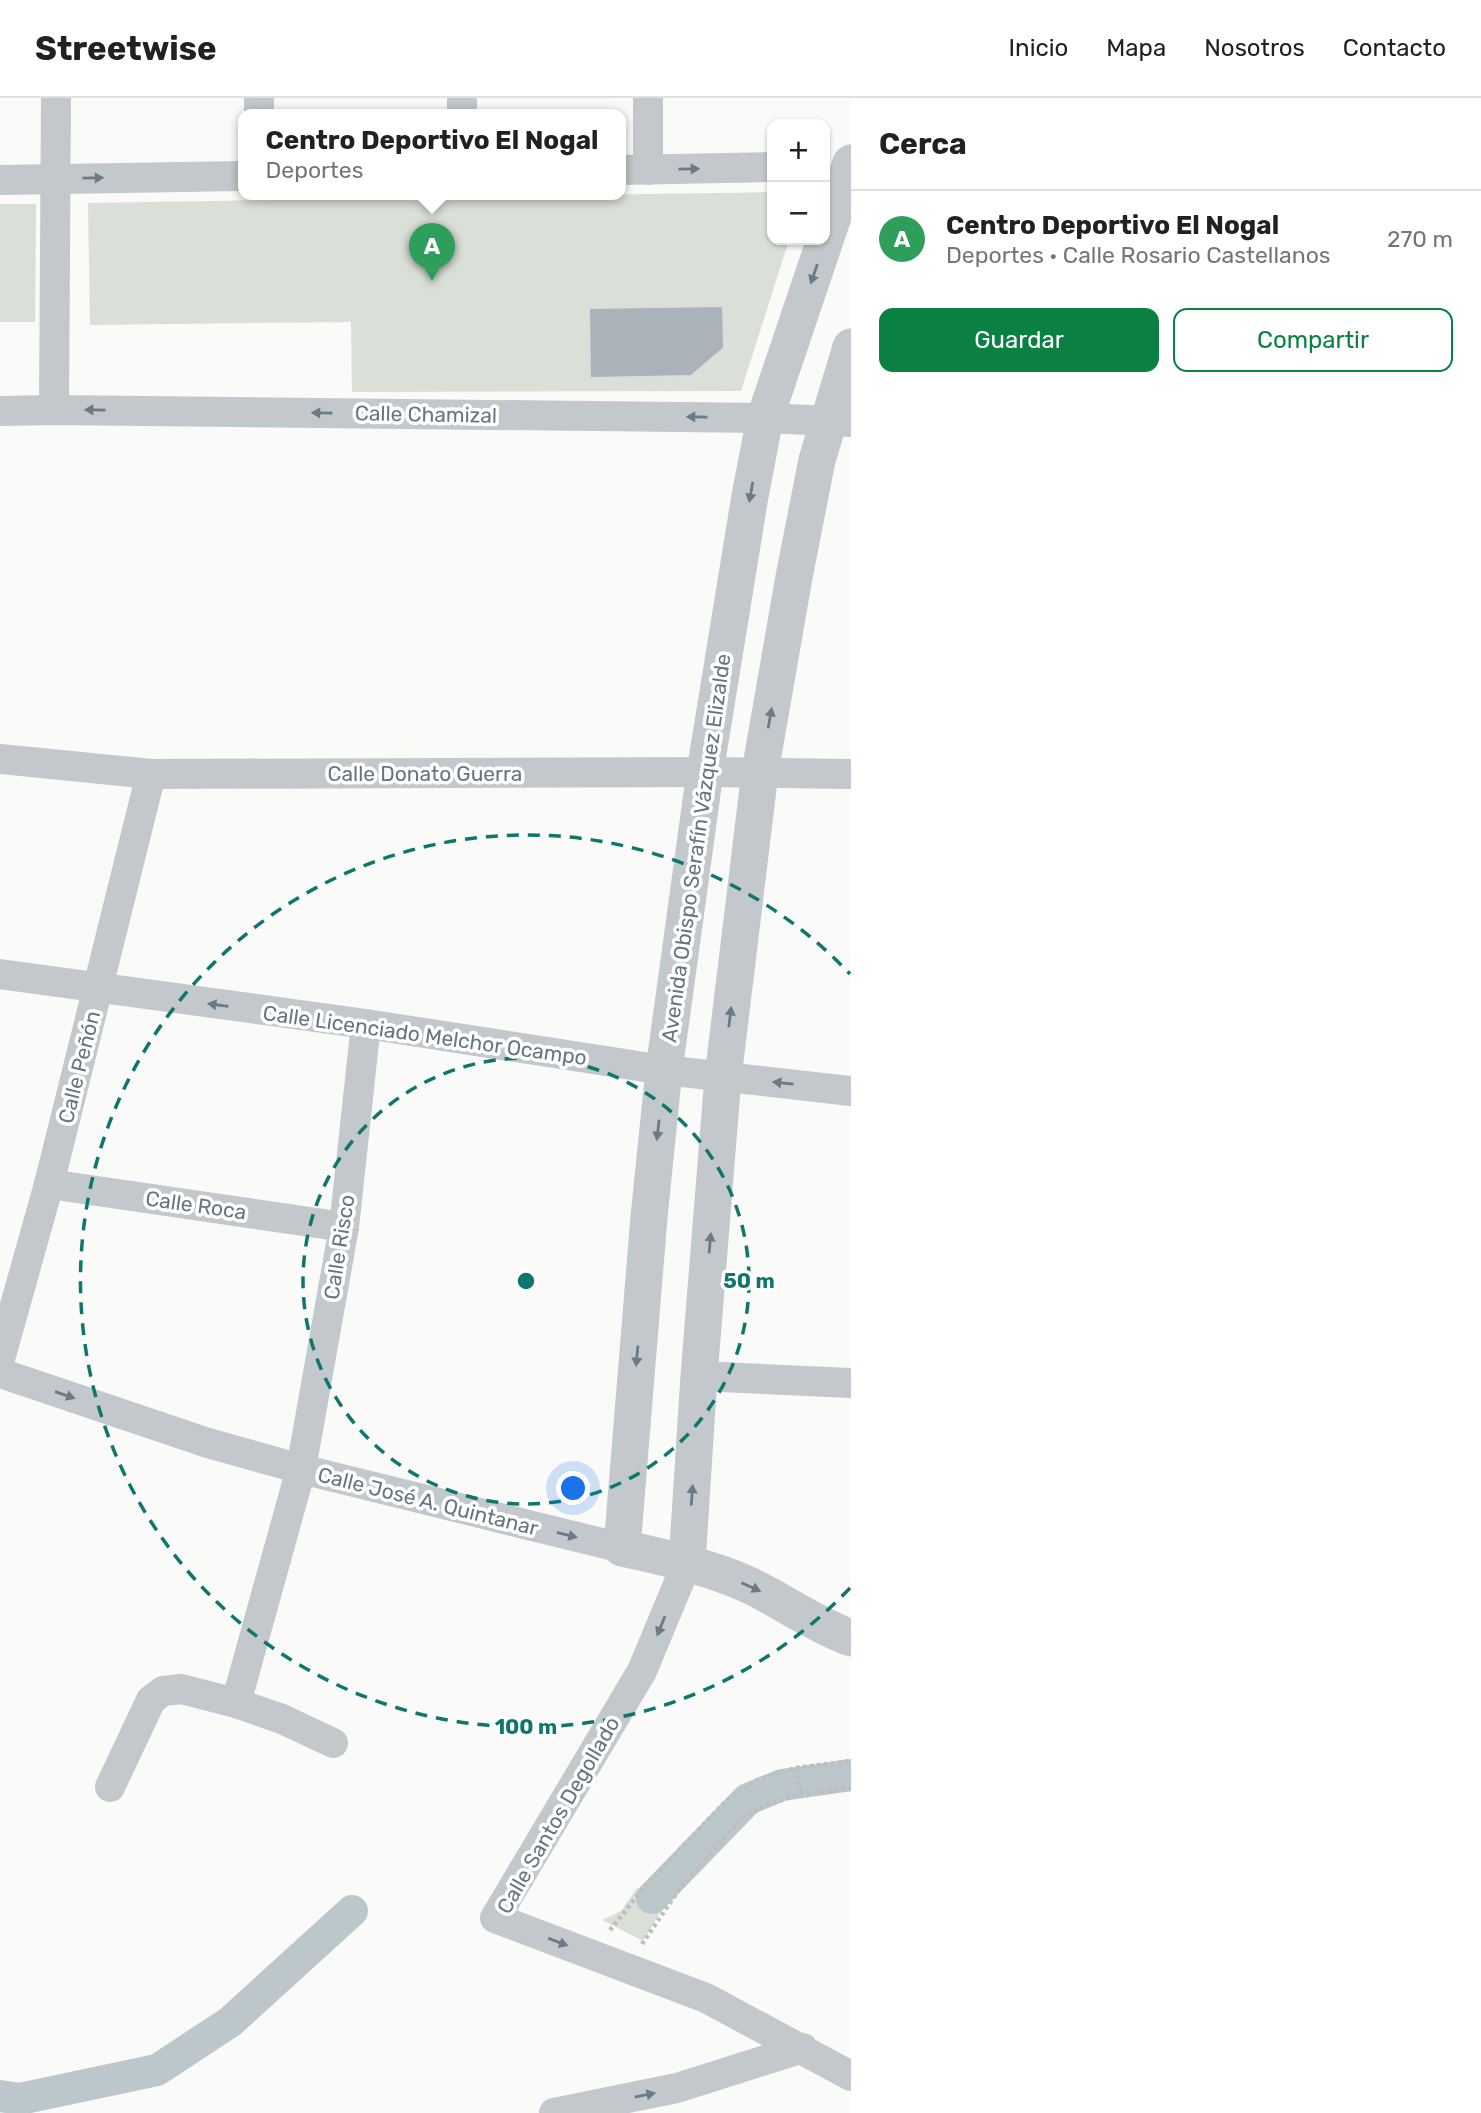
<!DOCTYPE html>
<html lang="es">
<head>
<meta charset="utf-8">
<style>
	body { margin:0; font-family:Rubik,sans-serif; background:#f6f6f6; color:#202124 }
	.controls { position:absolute; right:21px; top:21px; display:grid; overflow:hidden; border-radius:14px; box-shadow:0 2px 5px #0004 }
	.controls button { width:63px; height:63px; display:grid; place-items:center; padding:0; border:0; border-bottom:2px solid #e0e0e0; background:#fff; color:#202124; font:35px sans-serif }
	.you { position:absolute; left:574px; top:1391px; width:24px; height:24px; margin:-18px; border:5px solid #fff; border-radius:50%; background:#1a73e8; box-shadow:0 0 0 10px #1a73e833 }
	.badge { display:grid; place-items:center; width:46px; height:46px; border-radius:50%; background:#0b8043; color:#fff; font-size:23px; font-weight:700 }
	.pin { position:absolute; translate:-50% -58px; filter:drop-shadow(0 2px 4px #0008) }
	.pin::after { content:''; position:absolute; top:37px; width:24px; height:21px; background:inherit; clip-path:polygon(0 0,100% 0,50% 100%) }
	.popup { position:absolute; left:238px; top:11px; width:388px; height:91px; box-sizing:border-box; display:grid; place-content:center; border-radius:14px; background:#fff; filter:drop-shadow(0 2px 5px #0005); font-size:23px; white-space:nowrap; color:#757577 }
	.popup b { font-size:26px; color:#202124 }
	.popup::after { content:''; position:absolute; left:50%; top:100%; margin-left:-14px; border:14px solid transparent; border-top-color:#fff }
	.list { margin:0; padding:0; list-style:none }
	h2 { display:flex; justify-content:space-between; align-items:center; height:91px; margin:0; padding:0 28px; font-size:30px }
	h2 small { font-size:23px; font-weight:400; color:#757577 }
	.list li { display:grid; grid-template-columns:46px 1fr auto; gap:21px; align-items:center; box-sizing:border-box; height:98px; padding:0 28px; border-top:2px solid #e0e0e0 }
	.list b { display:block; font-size:26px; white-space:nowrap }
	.list p { margin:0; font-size:23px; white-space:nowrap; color:#757577 }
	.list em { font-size:23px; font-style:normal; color:#757577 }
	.actions { display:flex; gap:14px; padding:21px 28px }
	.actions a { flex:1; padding:16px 0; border:2px solid #0b8043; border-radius:14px; text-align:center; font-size:24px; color:#0b8043 }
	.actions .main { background:#0b8043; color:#fff }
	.map { position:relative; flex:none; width:851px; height:2015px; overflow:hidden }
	header { display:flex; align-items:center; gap:42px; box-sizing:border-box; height:98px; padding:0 35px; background:#fff; border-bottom:2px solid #e0e0e0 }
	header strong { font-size:33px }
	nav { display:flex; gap:38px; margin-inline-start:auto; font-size:24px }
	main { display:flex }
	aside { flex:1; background:#fff }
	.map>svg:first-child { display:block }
	.green { fill:#dadfd7 }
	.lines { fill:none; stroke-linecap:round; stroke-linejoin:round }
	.canal { stroke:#bbc7cb; stroke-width:32 }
	.building { fill:#aab3b9; stroke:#dcdcda; stroke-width:2 }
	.path { stroke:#bbbfc2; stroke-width:4.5; stroke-dasharray:3.5 3.5; stroke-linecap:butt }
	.minor { stroke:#c3c8cc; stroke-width:30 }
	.tertiary { stroke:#c3c8cc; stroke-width:37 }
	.oneway { fill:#6a7a87 }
	.ring { fill:none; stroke:#0f766e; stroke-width:3.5; stroke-dasharray:12 9 }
	.labels { text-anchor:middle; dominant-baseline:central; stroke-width:7; stroke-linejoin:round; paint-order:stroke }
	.street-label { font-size:21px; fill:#657683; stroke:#fff }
	.centre { fill:#0f766e; stroke:#fff; stroke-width:3.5 }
	.ring-label { font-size:21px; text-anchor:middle; font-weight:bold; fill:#0f766e; stroke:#fff; stroke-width:7; stroke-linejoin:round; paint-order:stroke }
</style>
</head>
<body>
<header>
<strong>Streetwise</strong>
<nav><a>Inicio</a><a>Mapa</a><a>Nosotros</a><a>Contacto</a></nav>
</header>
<main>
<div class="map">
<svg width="851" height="2015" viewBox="0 0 851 2015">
	<rect width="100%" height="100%" fill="#fafaf8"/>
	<!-- green -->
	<g class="green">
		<polygon points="772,94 772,142 789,142 741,293 352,294 351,224 90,227 88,105"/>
		<polygon points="0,106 36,106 35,224 0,224"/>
		<polygon points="637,1790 664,1808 643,1843 602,1822 621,1813"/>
	</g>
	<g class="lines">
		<!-- canal -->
		<g class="canal">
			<polyline points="652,1800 748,1701 782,1687 851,1677"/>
			<polyline points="0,1998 20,2001 157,1972 230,1924 352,1813"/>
		</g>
	</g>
	<!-- building -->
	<polygon class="building" points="723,208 724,250 691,278 590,280 589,210"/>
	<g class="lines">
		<!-- path -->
		<g class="path">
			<polyline points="796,1670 801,1696"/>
			<polyline points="610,1832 646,1787 726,1703 757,1682 796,1670 851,1663"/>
			<polyline points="642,1846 678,1793 741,1721 765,1707 801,1696 851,1690"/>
		</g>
		<!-- minor -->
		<g class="minor">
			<polyline points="462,0 462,17"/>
			<polyline points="259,17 259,0"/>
			<polyline points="621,72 772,69"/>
			<polyline points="648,72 648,0"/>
			<polyline points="0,82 243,78"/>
			<polyline points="54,312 56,0"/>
			<polyline points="0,313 54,312 765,320 851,324"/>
			<polyline points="0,661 151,676 705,674 851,676"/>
			<polyline points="0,876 366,926 664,972 851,993"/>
			<polyline points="49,1086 344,1129"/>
			<polyline points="0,1261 49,1086 151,676"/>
			<polyline points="0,1275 208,1345 301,1371 622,1450"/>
			<polyline points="699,1278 851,1285"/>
			<polyline points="687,1465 642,1573 495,1820 706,1900 851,1978"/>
			<polyline points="236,1605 301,1371 344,1129 366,926"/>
			<polyline points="110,1689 151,1602 163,1593 181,1591 236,1605 282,1621 333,1645"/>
			<polyline points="554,2015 677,1990 803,1950"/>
		</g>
		<!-- tertiary -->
		<g class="tertiary">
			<path d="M851 65 765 320 750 398 705 674 664 972 649 1119 622 1450C666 1460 710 1469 751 1488 785 1505 816 1527 851 1540"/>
			<polyline points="687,1465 699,1278 723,979 760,674 794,479 817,362 851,249"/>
		</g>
	</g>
	<!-- one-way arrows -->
	<defs><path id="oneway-solid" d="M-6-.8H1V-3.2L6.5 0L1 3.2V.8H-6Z" transform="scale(1.75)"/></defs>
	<g class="oneway">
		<use href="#oneway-solid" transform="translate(689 71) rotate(-1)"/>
		<use href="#oneway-solid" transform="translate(93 80) rotate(-1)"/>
		<use href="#oneway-solid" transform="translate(814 176) rotate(109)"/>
		<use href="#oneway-solid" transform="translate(95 312) rotate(-179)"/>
		<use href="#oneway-solid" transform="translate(322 315) rotate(-179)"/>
		<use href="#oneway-solid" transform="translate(697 319) rotate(-179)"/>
		<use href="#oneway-solid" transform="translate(751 394) rotate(100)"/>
		<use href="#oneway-solid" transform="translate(770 620) rotate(-80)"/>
		<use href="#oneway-solid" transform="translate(218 907) rotate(-172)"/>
		<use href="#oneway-solid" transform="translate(730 919) rotate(-83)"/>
		<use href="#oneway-solid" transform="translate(783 985) rotate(-174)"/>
		<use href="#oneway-solid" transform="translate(658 1032) rotate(96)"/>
		<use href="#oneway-solid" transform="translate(710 1145) rotate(-85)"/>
		<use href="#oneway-solid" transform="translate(637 1258) rotate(95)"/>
		<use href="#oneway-solid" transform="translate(65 1297) rotate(19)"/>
		<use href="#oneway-solid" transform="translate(692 1397) rotate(-86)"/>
		<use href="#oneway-solid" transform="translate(567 1437) rotate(14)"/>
		<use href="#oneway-solid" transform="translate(751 1489) rotate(24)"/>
		<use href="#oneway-solid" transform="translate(661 1528) rotate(112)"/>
		<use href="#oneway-solid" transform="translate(558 1844) rotate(21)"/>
		<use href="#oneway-solid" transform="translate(645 1997) rotate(-11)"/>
	</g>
	<!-- distance rings -->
	<g class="ring">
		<circle cx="526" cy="1183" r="223"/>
		<path d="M850 1490A446 446 0 1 1 850 876"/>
	</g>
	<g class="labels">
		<!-- street labels -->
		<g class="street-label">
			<text transform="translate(426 316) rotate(1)">Calle Chamizal</text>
			<text x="425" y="675">Calle Donato Guerra</text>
			<text transform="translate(696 750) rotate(-82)">Avenida Obispo Serafín Vázquez Elizalde</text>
			<text transform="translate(425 937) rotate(8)">Calle Licenciado Melchor Ocampo</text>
			<text transform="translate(79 969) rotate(-76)">Calle Peñón</text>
			<text transform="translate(196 1107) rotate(8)">Calle Roca</text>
			<text transform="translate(339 1149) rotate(-81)">Calle Risco</text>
			<text transform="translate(428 1403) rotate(14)">Calle José A. Quintanar</text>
			<text transform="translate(558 1717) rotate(-60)">Calle Santos Degollado</text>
		</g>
	</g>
	<circle cx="526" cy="1183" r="10" class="centre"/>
	<g class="ring-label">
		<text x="749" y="1190">50 m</text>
		<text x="526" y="1636">100 m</text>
	</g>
</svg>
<div class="controls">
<button>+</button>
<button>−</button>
</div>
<div class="you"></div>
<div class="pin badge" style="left:432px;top:183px;background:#2e9e5b">A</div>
<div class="popup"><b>Centro Deportivo El Nogal</b>Deportes</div>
</div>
<aside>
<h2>Cerca<small></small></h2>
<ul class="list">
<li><span class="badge" style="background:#2e9e5b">A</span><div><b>Centro Deportivo El Nogal</b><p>Deportes · Calle Rosario Castellanos</p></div><em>270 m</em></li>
</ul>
<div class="actions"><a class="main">Guardar</a><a>Compartir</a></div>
</aside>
</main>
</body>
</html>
